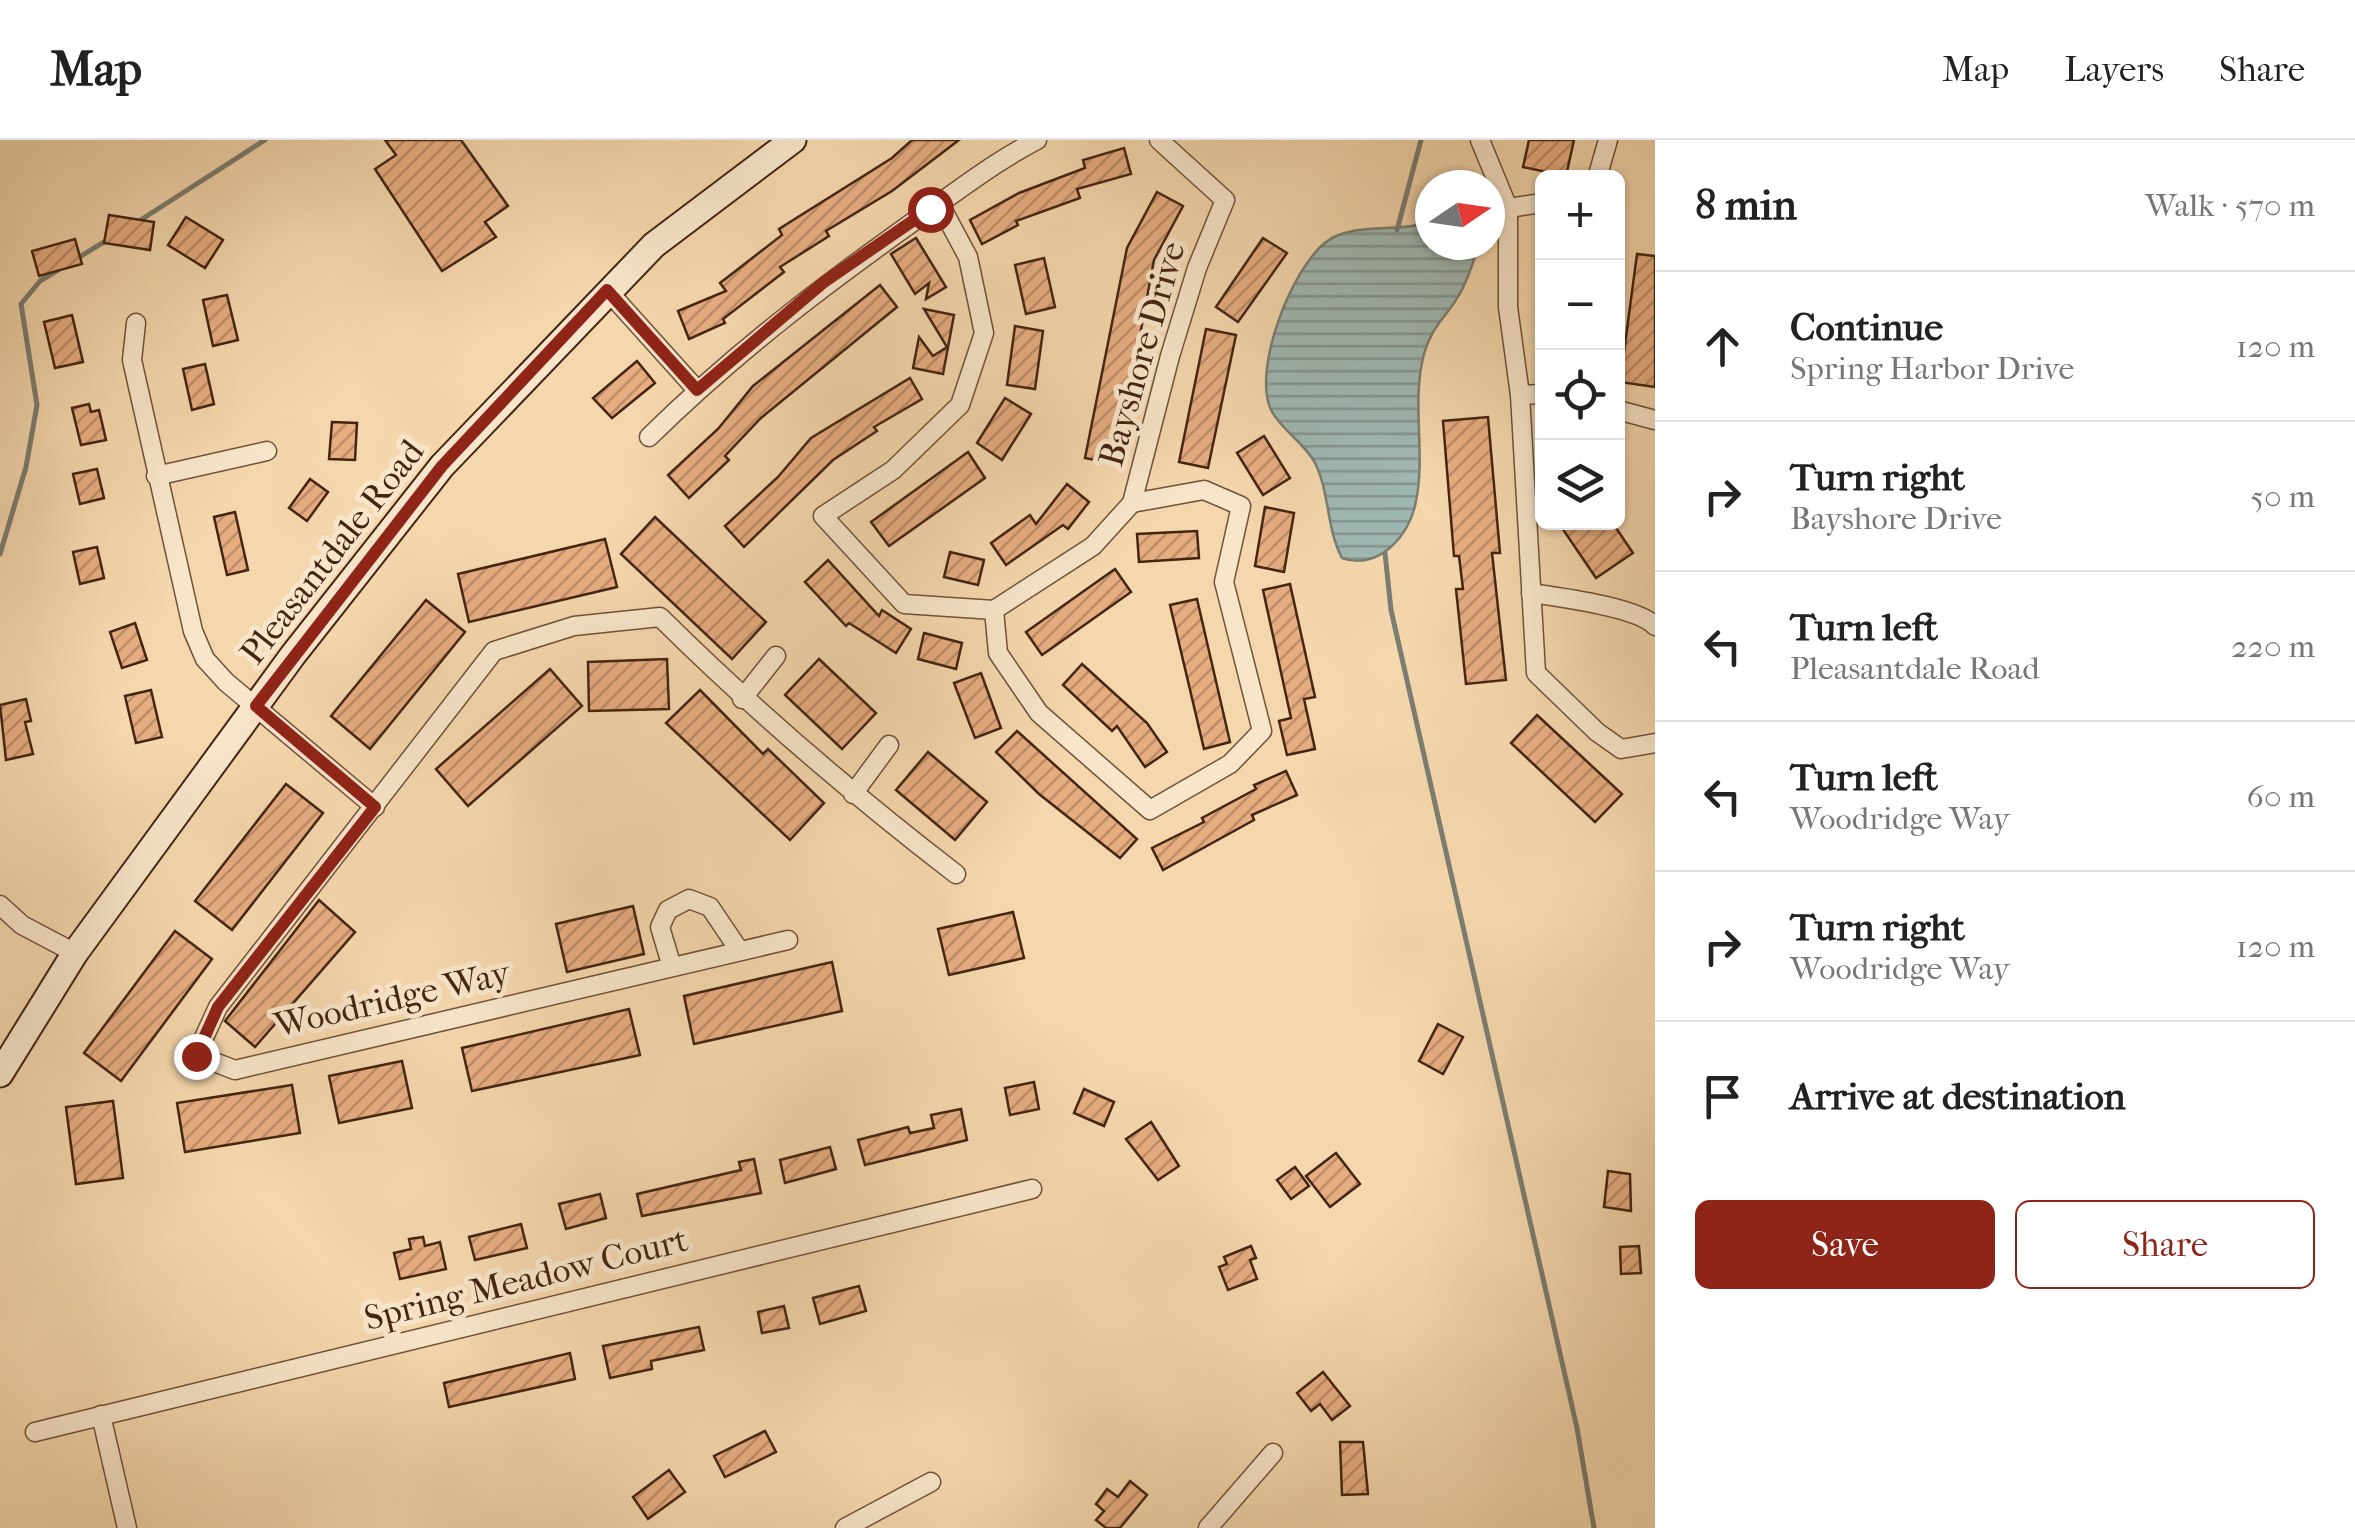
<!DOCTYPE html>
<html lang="en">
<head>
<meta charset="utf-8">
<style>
	body { margin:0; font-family:"IM FELL French Canon",serif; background:#f6f6f6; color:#222 }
	.controls { position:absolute; right:30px; top:30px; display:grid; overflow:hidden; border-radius:15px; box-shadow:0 2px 8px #0004 }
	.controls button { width:90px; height:90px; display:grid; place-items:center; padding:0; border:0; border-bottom:2px solid #e0e0e0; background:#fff; color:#222; font:50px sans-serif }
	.compass { position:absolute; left:1415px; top:30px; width:90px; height:90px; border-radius:50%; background:#fff; box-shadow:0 2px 8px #0004; rotate:77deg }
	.stop { position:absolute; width:30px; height:30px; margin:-22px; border:8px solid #8f2418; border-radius:50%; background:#fff }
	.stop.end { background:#8f2418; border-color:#fff; box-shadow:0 2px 10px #0008 }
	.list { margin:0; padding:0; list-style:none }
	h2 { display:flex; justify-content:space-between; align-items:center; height:130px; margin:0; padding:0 40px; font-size:42px }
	h2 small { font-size:32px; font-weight:400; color:#767676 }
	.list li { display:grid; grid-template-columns:65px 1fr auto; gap:30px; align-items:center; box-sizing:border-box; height:150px; padding:0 40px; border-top:2px solid #e0e0e0 }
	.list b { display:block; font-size:38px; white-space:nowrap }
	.list p { margin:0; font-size:32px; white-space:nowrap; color:#767676 }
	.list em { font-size:32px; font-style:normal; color:#767676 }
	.actions { display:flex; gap:20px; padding:30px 40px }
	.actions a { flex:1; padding:22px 0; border:2px solid #8f2418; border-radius:15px; text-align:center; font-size:35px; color:#8f2418 }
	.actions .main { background:#8f2418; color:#fff }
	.icon { flex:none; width:55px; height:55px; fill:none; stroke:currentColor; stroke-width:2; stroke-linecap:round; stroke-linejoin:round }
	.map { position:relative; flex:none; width:1655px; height:1388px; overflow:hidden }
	header { display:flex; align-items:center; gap:60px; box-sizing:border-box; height:140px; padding:0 50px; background:#fff; border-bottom:2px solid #e0e0e0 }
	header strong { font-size:48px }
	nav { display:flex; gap:55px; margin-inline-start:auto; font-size:35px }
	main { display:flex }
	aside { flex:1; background:#fff }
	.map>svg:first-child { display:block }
	.water { fill:url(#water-rules); stroke:#7b7d72; stroke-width:2.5 }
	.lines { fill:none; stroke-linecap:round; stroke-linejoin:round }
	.stream { stroke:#7b7d72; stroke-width:5 }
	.building { fill:url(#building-hatch); stroke:#442511; stroke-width:2.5 }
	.street-casing { stroke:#705238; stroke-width:21 }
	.secondary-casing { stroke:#442511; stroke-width:29 }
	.street { stroke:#f8e5ca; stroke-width:18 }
	.secondary { stroke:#f8e5ca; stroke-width:25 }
	.route { stroke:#8f2418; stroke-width:12 }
	.labels { text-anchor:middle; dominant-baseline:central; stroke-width:10; stroke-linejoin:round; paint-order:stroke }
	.street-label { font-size:35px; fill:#442511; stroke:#f8e5ca }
</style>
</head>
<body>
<header>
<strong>Map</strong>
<nav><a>Map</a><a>Layers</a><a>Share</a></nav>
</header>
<main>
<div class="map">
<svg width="1655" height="1388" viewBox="0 0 1655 1388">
	<defs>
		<pattern id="water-rules" width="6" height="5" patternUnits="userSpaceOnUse" patternTransform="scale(2.5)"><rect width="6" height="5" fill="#9fb8b3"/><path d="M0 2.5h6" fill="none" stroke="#839590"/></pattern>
		<pattern id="building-hatch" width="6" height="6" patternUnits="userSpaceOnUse" patternTransform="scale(2.5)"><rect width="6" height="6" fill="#e6ad81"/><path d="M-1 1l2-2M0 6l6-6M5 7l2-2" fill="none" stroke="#bc8d68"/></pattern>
	</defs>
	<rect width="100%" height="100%" fill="#f5d7ad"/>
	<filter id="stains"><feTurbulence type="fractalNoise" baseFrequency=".002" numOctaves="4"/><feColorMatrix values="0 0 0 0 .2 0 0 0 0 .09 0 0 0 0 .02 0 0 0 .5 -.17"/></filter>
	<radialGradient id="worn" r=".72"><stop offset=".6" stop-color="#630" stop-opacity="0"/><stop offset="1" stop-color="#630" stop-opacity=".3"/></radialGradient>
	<!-- water -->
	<path class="water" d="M1430 82V105H1479C1473 122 1468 140 1459 155 1446 178 1432 185 1424 214 1411 263 1426 313 1416 361 1410 396 1378 431 1342 418 1326 388 1330 353 1315 323 1305 303 1281 290 1271 270 1252 229 1292 128 1326 102 1351 82 1400 93 1430 82Z"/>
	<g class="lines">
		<!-- stream -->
		<g class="stream">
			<polyline points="136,83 265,0"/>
			<polyline points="1397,90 1421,0"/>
			<polyline points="76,119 109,99"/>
			<polyline points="1385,413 1391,470 1577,1288 1594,1388"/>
			<polyline points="0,414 26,327 37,265 21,164 40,141 58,130"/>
		</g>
	</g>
	<!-- building -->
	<g class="building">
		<polygon points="385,0 461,0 508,66 485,82 496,97 442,131 375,29 396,15"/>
		<polygon points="912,0 959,0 892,51 826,91 829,96 780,127 784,132 723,179 725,183 689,199 678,171 726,151 720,143 782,95 779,89 892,18"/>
		<polygon points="1529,0 1574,0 1566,36 1523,27"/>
		<polygon points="1124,8 1131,34 1077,49 1080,58 1016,81 1018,85 982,104 970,80 1019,53 1085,28 1083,20"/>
		<polygon points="1157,52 1183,66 1154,120 1116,324 1085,318 1127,108"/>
		<polygon points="109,75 154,82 150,110 104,103"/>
		<polygon points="186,77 223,100 205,128 168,105"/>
		<polygon points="916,98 946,147 926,159 929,143 915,154 891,114"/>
		<polygon points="1263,98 1287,113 1238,182 1216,167"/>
		<polygon points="75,99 82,124 39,136 32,111"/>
		<polygon points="1637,114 1655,116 1655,247 1620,242"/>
		<polygon points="1044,118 1055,167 1026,174 1015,125"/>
		<polygon points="880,145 897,167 761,278 725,316 729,320 689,358 668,335 718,289 753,246"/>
		<polygon points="227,155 238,200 213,206 203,160"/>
		<polygon points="924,169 954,175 943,234 913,228 919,197 933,216 947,207"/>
		<polygon points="72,175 83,222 55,228 44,182"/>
		<polygon points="1015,186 1043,191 1035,249 1007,245"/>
		<polygon points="1206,189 1236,195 1208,328 1179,322"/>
		<polygon points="637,221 655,243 612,278 593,258"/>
		<polygon points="205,224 214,264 192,270 183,229"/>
		<polygon points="910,238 922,259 874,287 877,291 833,320 744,407 725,386 778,337 811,298"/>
		<polygon points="1005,258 1031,274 1002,320 977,303"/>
		<polygon points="89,264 91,272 99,270 106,300 81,305 72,268"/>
		<polygon points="1488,277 1500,413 1492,413 1506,540 1466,544 1456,449 1463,449 1459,416 1454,416 1443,281"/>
		<polygon points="332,282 357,283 355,320 329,319"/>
		<polygon points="1264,296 1290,338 1263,355 1237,313"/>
		<polygon points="968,312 985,338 889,406 871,382"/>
		<polygon points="97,329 104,358 80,364 73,334"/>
		<polygon points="310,339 328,352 307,381 289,368"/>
		<polygon points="1067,344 1089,362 1068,389 1063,385 1006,425 991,403 1030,375 1036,384"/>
		<polygon points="1265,367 1294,373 1284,432 1255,426"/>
		<polygon points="235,372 248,430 227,435 214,377"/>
		<polygon points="655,377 766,482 732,519 621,414"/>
		<polygon points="1558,382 1612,382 1633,413 1596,438"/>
		<polygon points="1197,391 1199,418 1139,422 1137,394"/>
		<polygon points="605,399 617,447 469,482 458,434"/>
		<polygon points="97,407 104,438 80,444 73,412"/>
		<polygon points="950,412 984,420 978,445 944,437"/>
		<polygon points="828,420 879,476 882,470 911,489 896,513 849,483 846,486 805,442"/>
		<polygon points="1115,429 1131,452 1042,515 1026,492"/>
		<polygon points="1290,444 1315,557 1304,559 1315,609 1287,615 1279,581 1291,578 1263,450"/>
		<polygon points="1197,459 1230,602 1204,609 1170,465"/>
		<polygon points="426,460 465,492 370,609 331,576"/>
		<polygon points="135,483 147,520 122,528 110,492"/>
		<polygon points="924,493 962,503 956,529 918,519"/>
		<polygon points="667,519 669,569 589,571 588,522"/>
		<polygon points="819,519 876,573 842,609 785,555"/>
		<polygon points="1082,524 1147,583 1167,612 1145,627 1117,586 1112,591 1063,545"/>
		<polygon points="550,529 582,566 468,666 436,629"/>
		<polygon points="981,533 1001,588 975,598 954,543"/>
		<polygon points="151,550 162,597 136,603 125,556"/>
		<polygon points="700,550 763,614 768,609 824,663 790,700 666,583"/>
		<polygon points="26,559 31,581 25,582 33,614 6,620 0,565"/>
		<polygon points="1537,575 1622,654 1595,682 1511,603"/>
		<polygon points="1017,591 1137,699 1120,718 1039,654 996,612"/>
		<polygon points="928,612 987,662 955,700 896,650"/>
		<polygon points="1286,631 1297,655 1252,675 1254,680 1163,730 1152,708 1204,682 1202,678 1256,649 1254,645"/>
		<polygon points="286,644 323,673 232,790 195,761"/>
		<polygon points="319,760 355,792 255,907 225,881"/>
		<polygon points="633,766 644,814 567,832 556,784"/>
		<polygon points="1013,772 1024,818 949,835 938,789"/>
		<polygon points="175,791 212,819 121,941 84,913"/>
		<polygon points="832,822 842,871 694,904 684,856"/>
		<polygon points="629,869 640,915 472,951 462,908"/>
		<polygon points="1438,884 1463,897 1443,934 1419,921"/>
		<polygon points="402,921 412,968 339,983 329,936"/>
		<polygon points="1034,942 1039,969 1010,975 1005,948"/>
		<polygon points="292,945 300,993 185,1012 177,963"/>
		<polygon points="1084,949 1114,962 1104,986 1074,973"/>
		<polygon points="113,961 123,1038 76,1044 66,967"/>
		<polygon points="961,969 967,1000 865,1025 858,1000 908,987 910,993 934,988 931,975"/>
		<polygon points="1151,982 1179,1026 1158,1040 1126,999"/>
		<polygon points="830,1007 836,1029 785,1043 780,1020"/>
		<polygon points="1336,1013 1360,1044 1330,1067 1306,1036"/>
		<polygon points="754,1019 761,1053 642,1076 637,1054 741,1030 739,1022"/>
		<polygon points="1295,1027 1309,1046 1291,1059 1277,1040"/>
		<polygon points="1608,1031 1630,1034 1631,1071 1604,1067"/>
		<polygon points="600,1054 606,1078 566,1089 559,1064"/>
		<polygon points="521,1084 527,1108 475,1120 469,1097"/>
		<polygon points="423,1097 425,1106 440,1102 446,1129 400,1139 394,1113 411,1109 409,1099"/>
		<polygon points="1251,1106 1256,1118 1250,1120 1257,1139 1228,1150 1219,1127 1227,1124 1224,1117"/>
		<polygon points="1639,1106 1641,1133 1621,1134 1620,1107"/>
		<polygon points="859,1146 866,1171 820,1184 813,1158"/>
		<polygon points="784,1166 789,1188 762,1193 758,1172"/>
		<polygon points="699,1187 704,1210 651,1221 652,1229 610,1238 603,1206"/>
		<polygon points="570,1213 575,1239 449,1267 444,1243"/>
		<polygon points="1323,1232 1350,1266 1332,1280 1320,1264 1311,1271 1297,1253"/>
		<polygon points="765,1291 776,1312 725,1337 714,1316"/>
		<polygon points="1340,1302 1363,1302 1368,1354 1342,1355"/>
		<polygon points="669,1330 685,1352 648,1379 633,1357"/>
		<polygon points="1130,1341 1147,1355 1120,1388 1106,1388 1096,1380 1104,1371 1096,1364 1107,1349 1118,1357"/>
	</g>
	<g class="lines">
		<defs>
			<g id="street">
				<polyline points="1480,0 1508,68 1508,167 1520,255 1536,533 1597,592 1621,609 1655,603"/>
				<polyline points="1597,38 1608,0"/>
				<polyline points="939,63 968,117 984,193 960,265 893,330 823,376 904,464 994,470 1093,406 1132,363 1170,216 1197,128 1225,60 1159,0"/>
				<polyline points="1508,68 1542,63"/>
				<polyline points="607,150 697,250"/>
				<polyline points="136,183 132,220 193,491 205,519 226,542 375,667"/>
				<polyline points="1520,255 1542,254"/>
				<polyline points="1618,270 1655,280"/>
				<path d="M649 297C743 205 835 137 941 62 974 39 1002 18 1037 0"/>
				<polyline points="156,336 267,311"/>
				<path d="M1531 453C1558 457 1638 467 1655 486"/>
				<polyline points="994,470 998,513 1039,573 1150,670 1230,624 1262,591 1224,442 1241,366 1204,350 1132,363"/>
				<polyline points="742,559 776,516"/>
				<polyline points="853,654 889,605"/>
				<polyline points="0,765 22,785 75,813"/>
				<path d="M788 800 235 930 196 915 218 867 494 511 574 486 660 477C753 569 852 654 956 734"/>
				<polyline points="672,827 660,787 668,770 689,759 710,767 739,810"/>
				<polyline points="101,1275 127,1388"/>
				<polyline points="35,1292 1032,1049"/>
				<polyline points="845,1388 931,1342"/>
				<polyline points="1208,1388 1273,1313"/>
			</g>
			<polyline id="secondary" points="0,934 75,813 293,515 442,326 654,105 793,0"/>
		</defs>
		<!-- street casing -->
		<use href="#street" class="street-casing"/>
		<!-- secondary casing -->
		<use href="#secondary" class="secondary-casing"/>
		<!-- street -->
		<use href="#street" class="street"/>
		<!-- secondary -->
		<use href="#secondary" class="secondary"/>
	</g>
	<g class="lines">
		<!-- route -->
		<polyline class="route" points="196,916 218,867 375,667 256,566 442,326 607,150 697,250 824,142 930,69"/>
	</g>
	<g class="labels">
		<!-- street labels -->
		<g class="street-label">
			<text transform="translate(1142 214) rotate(-74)">Bayshore Drive</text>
			<text transform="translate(332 412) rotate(-52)">Pleasantdale Road</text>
			<text transform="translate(392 859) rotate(-13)">Woodridge Way</text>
			<text transform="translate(526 1139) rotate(-14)">Spring Meadow Court</text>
		</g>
	</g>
	<rect width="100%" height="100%" filter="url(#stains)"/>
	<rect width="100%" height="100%" fill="url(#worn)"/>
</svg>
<div class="controls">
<button>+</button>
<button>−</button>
<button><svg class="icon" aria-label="locate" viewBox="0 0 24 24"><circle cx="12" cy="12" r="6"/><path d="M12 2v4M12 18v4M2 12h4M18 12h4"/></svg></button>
<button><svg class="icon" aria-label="layers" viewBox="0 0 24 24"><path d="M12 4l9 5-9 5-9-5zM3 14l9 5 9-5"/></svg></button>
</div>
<svg class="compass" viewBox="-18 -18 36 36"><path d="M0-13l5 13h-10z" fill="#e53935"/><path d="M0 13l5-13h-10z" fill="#767676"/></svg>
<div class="stop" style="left:930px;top:69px"></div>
<div class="stop end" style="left:196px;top:916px"></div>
</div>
<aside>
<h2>8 min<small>Walk · 570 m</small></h2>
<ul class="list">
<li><svg class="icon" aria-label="ahead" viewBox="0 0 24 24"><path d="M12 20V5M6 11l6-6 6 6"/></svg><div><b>Continue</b><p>Spring Harbor Drive</p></div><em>120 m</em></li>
<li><svg class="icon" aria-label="right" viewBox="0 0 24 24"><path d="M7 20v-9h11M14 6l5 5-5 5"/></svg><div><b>Turn right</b><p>Bayshore Drive</p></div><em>50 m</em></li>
<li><svg class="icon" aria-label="left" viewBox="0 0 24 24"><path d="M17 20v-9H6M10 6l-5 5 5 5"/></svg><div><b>Turn left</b><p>Pleasantdale Road</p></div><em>220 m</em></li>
<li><svg class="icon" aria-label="left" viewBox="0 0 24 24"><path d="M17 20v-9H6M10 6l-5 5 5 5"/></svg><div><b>Turn left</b><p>Woodridge Way</p></div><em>60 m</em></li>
<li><svg class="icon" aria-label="right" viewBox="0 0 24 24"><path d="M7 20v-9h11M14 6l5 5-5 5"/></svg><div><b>Turn right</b><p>Woodridge Way</p></div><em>120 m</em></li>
<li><svg class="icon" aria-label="arrive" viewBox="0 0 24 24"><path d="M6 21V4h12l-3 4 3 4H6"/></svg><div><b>Arrive at destination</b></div></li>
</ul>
<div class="actions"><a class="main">Save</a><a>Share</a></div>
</aside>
</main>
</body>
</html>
